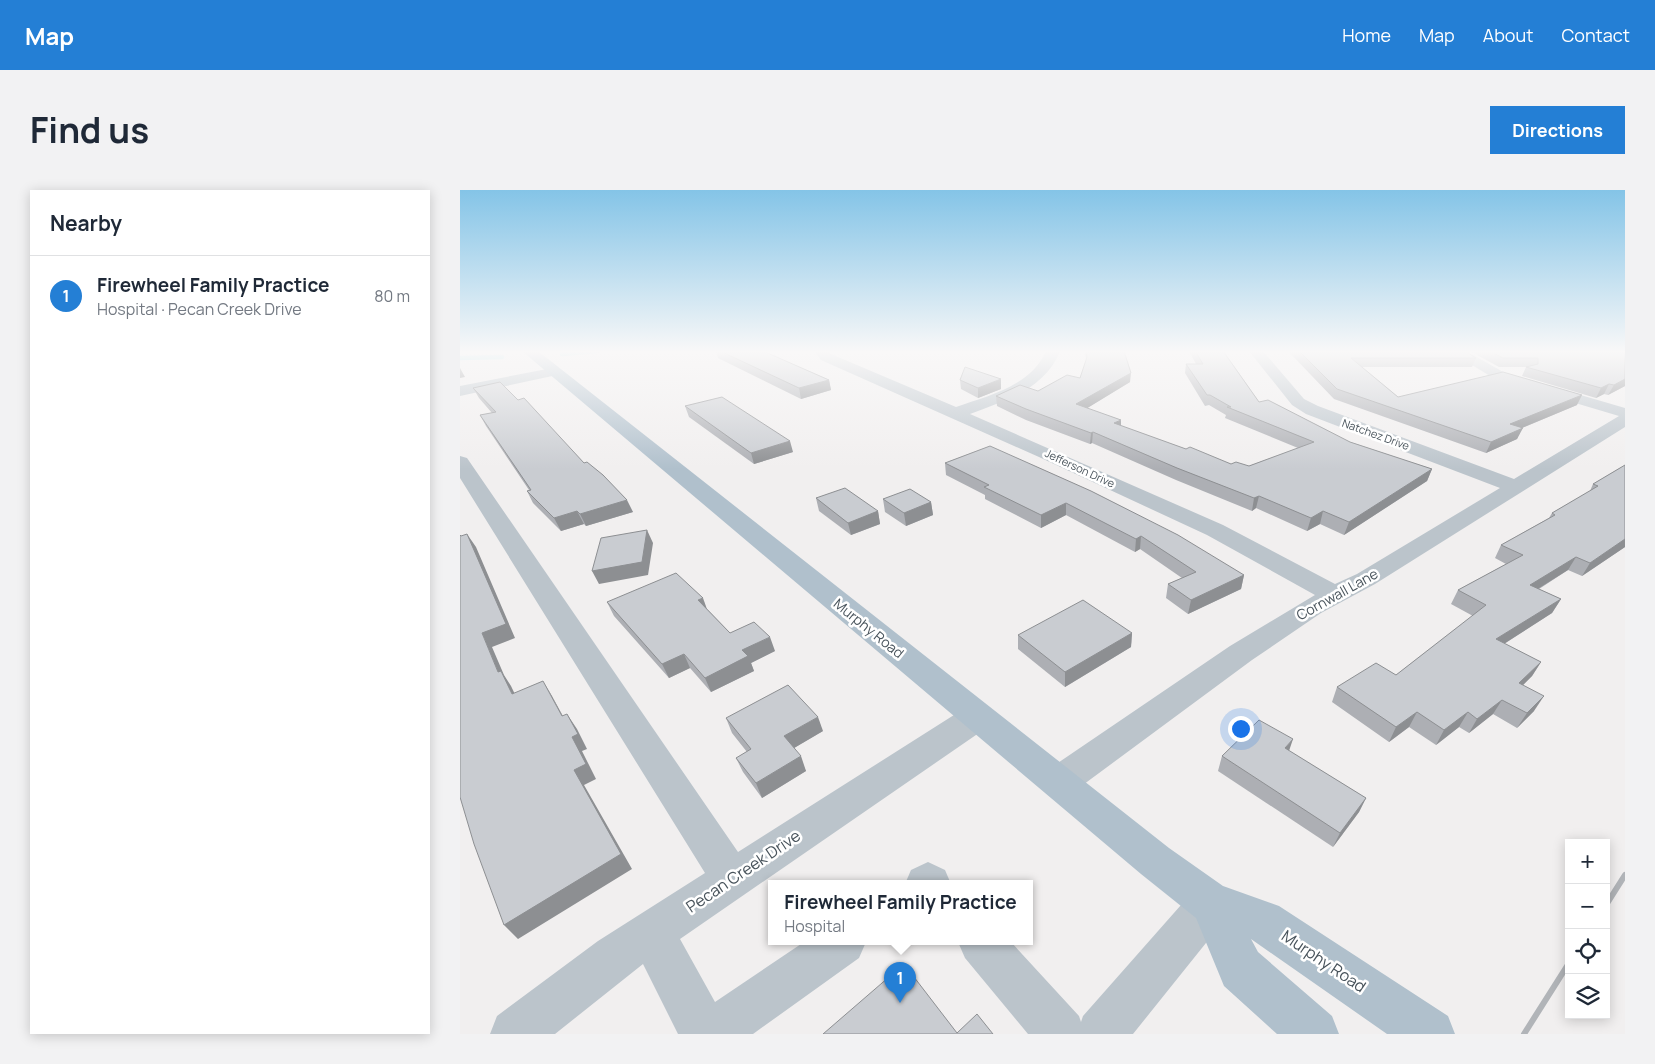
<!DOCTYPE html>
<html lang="en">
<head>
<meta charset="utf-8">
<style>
	body { margin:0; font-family:Manrope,sans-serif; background:#f2f2f3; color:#1f2937 }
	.controls { position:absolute; right:15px; bottom:15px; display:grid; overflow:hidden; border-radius:0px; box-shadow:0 2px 12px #0003 }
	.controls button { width:45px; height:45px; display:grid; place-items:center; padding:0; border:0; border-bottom:1px solid #e0e1e3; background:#fff; color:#1f2937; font:25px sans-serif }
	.you { position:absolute; left:780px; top:538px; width:18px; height:18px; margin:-12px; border:4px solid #fff; border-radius:50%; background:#1a73e8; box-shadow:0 0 0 8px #1a73e833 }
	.badge { display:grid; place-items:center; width:32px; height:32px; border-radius:50%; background:#247fd5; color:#fff; font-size:16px; font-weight:700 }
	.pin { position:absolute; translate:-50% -41px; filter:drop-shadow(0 1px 2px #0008) }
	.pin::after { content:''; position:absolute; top:26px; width:18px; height:15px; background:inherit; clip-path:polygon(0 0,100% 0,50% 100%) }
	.popup { position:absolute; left:308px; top:690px; width:265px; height:65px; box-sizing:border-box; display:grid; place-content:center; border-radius:0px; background:#fff; filter:drop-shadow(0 1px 4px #0005); font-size:16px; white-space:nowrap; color:#747a83 }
	.popup b { font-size:19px; color:#1f2937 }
	.popup::after { content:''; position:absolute; left:50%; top:100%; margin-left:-10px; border:10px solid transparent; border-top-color:#fff }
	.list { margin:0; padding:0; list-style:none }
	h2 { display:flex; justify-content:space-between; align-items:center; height:65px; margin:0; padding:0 20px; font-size:21px }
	h2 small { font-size:16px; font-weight:400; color:#747a83 }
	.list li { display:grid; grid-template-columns:32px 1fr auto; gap:15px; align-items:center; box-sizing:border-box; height:80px; padding:0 20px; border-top:1px solid #e0e1e3 }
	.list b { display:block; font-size:19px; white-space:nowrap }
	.list p { margin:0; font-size:16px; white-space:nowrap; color:#747a83 }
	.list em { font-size:16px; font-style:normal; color:#747a83 }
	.icon { flex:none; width:28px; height:28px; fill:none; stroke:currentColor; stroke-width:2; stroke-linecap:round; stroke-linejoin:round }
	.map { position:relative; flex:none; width:1165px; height:844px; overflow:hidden; border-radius:0px }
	header { display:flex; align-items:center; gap:30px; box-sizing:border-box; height:70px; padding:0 25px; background:#247fd5; color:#fff }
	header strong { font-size:24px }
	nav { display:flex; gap:28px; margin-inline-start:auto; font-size:18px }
	.intro { display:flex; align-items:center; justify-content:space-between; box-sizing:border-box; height:120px; padding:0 30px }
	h1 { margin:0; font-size:35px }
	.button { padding:12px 22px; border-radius:0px; background:#247fd5; color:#fff; font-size:18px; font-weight:700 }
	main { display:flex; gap:30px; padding:0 30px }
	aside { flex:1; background:#fff; border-radius:0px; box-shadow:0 2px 12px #0003 }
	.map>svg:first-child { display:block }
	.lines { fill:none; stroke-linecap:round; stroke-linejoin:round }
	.stream { stroke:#8fdbe6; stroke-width:4.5 }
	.minor { fill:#bbc4cb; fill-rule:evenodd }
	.major { fill:#b0c0cc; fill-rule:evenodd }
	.rail { stroke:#b1b4b8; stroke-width:6 }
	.wall { fill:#adafb4 }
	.shaded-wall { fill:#8d8f92 }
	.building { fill:#c9ccd1; stroke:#8d8f92 }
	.labels { text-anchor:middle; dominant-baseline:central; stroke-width:5; stroke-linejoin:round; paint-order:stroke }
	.far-street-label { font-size:11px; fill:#48535b; stroke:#fff }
	.street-label { font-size:14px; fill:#48535b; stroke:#fff }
	.near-street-label { font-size:16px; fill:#48535b; stroke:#fff }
</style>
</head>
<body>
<header>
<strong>Map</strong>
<nav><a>Home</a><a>Map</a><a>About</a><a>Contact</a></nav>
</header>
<div class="intro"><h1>Find us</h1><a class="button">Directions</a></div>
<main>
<aside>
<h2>Nearby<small></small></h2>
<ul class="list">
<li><span class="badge">1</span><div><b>Firewheel Family Practice</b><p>Hospital · Pecan Creek Drive</p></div><em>80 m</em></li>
</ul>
</aside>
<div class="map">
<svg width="1165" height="844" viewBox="0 0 1165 844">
	<rect width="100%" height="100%" fill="#f1efef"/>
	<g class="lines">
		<!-- stream -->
		<g class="stream">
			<polyline points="102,164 137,161"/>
			<polyline points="0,168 42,167"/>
		</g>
		<!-- minor -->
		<g class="minor">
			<path d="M354 161H368L371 164 496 217C528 206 571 196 586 161H600C585 199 545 211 510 224L763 335 875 394 897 384 1040 298 846 224 832 215 789 161H803L844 209 858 216 1054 289 1159 226 1035 189 989 161H1006L1045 183 1165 218V237L915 394 861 423 792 470 612 603 599 607 586 603 581 592 586 581 770 456 855 405 747 345 579 267 361 170Z"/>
			<polygon points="92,178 97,179 99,182 97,185 0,206 0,196"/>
			<polygon points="0,266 7,268 278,662 505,518 517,515 529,518 534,527 529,536 220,749 255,812 344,752 406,752 399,768 293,844 218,844 183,774 95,844 30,844 37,826 138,751 245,683 0,288"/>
			<polygon points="468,672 485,680 491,694 445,694 451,680"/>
			<polygon points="751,692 766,698 773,713 766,728 673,844 568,844 505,768 498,752 551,752 619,826 621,832 623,826 736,698"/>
		</g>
		<!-- major -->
		<polygon class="major" points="62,161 78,161 709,658 763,696 819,716 988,826 995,844 927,844 791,749 798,762 872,826 879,844 817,844 764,796 736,728 681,684"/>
		<!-- rail -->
		<g class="rail">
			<polyline points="1146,715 1165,685"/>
			<polyline points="1064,844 1109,773"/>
		</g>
	</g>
	<!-- wall -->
	<g class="wall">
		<polygon points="256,161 303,161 369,190 371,200 341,209 258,168"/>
		<polygon points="625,161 664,161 670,192 627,218 661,236 726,259 771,274 789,276 838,258 765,228 766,225 749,215 745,216 725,183 726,174 736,174 729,161 765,161 765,163 799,212 890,252 972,279 967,291 884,345 860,334 847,341 796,318 792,321 716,290 632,253 630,254 566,230 537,216 536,206 578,201 620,188 626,170"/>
		<polygon points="828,161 1005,161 1016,168 1012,177 902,177 938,207 1117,215 1062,238 1057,249 1026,263 874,209"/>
		<polygon points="1010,161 1165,161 1165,196 1148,205 1144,204 1136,208 1062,186 1066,177 1039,177"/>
		<polygon points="500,190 541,199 518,208 501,199"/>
		<polygon points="13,198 124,273 173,322 126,336 124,334 101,341 73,313 67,301 69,300 26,236 20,225 32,223 19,208"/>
		<polygon points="225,216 333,262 294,274 229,227"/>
		<polygon points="530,256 784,385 781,399 728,424 706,408 708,394 722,388 680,359 675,362 606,325 581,338 525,309 525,305 486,285 485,273"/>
		<polygon points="1165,275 1165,357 1122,386 1108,380 1079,399 1101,409 1092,423 1044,454 1081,472 1072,486 1063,495 1074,521 1057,538 1033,524 1009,543 999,537 976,555 949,537 929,552 872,512 877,497 936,485 1013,426 991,414 998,400 1046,374 1035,368 1041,355 1089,328 1092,323 1130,301 1133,294"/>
		<polygon points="356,308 418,321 420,334 391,345 359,321"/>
		<polygon points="423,309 471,312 473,325 446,336 425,322"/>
		<polygon points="147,412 248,420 270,443 315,461 291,473 294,481 251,502 230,478 209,488 154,426"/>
		<polygon points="672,443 671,457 605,497 558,459 558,445"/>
		<polygon points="266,528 363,541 334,558 346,581 302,608 283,582 276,568 287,562 272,543"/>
		<polygon points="829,561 906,608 899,622 873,657 758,581 762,566"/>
	</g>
	<!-- shaded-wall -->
	<g class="shaded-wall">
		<polygon points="0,178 5,187 0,188"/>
		<polygon points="671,183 670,192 616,225 616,214"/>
		<polygon points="541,189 541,199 518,208 518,198"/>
		<polygon points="1165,189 1165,196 1148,205 1154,195"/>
		<polygon points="369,190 371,200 341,209 339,198"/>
		<polygon points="1149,194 1144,204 1136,208 1141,198"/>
		<polygon points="1122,205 1117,215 1045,245 1050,234"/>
		<polygon points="661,230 661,241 654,233"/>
		<polygon points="1063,238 1057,249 1026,263 1031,252"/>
		<polygon points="633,242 632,253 630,254 631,243"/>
		<polygon points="330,251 333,262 294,274 291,263"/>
		<polygon points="972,279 967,291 884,345 889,332"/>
		<polygon points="799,306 796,318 792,321 794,308"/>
		<polygon points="167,310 173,322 126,336 120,324"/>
		<polygon points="471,312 473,325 446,336 444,323"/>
		<polygon points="606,313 606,325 581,338 581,325"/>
		<polygon points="117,321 124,334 101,341 94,328"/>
		<polygon points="418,321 420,334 391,345 388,333"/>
		<polygon points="863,321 860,334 847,341 851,328"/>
		<polygon points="187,340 193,353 188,385 139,394 132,381"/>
		<polygon points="7,344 16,357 55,448 32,457 44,485 51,496 62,519 38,482 22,443"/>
		<polygon points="681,346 680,359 675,362 676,349"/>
		<polygon points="1165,349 1165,357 1122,386 1130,373"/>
		<polygon points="1116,367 1108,380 1063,408 1070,395"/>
		<polygon points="784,385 781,399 728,424 731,410"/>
		<polygon points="243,408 248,422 238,410"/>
		<polygon points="1101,409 1092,423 1028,464 1036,449"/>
		<polygon points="672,443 671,457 605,497 605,482"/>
		<polygon points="310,447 315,461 291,473 294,481 251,502 245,488 282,460"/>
		<polygon points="224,464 230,478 209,488 202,474"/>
		<polygon points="1081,472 1072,486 1050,508 1059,493"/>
		<polygon points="83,491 92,506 111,541 102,526"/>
		<polygon points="1084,506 1074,521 1057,538 1067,523"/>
		<polygon points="1042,510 1033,524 1009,543 1017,529"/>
		<polygon points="957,522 949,537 929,552 936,537"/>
		<polygon points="1008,522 999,537 976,555 984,540"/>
		<polygon points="107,524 117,539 127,559 122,561 136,589 124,595 172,679 58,749 44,735 114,580 112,547"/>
		<polygon points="358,527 363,541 329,561 324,546"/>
		<polygon points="833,549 828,564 825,558"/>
		<polygon points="341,566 346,581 302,608 296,593"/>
		<polygon points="906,608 899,622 873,657 880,643"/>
	</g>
	<!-- building -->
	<g class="building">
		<polygon points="260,161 303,161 369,190 339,198"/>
		<polygon points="626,161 664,161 671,183 616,214 661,230 654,233 726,259 730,257 771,274 776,272 789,276 854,252 767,217 771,217 750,205 747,205 726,174 743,174 735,161 763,161 799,212 808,210 890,252 972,279 889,332 863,321 851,328 799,306 794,308 717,278 633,242 631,243 566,219 536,206 560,195 578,201 607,185 620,188 627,167"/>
		<polygon points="839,161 1005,161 1016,168 891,168 938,207 1043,182 1122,205 1050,234 1063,238 1031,252 877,199"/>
		<polygon points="1030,161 1165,161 1165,189 1154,195 1149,194 1141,198 1066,177 1078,174 1078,168 1043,168"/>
		<polygon points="505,177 541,189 518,198 500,190"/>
		<polygon points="40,192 58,210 64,208 124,273 127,272 143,285 167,310 120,324 117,321 94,328 67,301 71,300 20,225 36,222 13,198"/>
		<polygon points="262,207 330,251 291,263 225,216"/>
		<polygon points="530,256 631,301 718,345 784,385 731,410 708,394 736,382 681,346 676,349 606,313 581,325 524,297 529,295 485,273"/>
		<polygon points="1165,275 1165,349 1130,373 1116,367 1070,395 1101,409 1036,449 1081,472 1059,493 1084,506 1067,523 1042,510 1017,529 1008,522 984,540 957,522 936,537 877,497 916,473 936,485 1026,415 998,400 1063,365 1041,355 1095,325 1092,323 1138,296 1133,294"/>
		<polygon points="385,298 418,321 388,333 356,308"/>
		<polygon points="450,299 471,312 444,323 423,309"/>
		<polygon points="187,340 182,372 132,381 141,348"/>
		<polygon points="7,344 46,434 22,443 38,482 41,481 52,504 83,491 102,526 107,524 118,544 112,547 126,574 114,580 161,664 44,735 14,654 0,607 0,345 1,346"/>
		<polygon points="216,383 243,408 238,410 270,443 294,432 310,447 282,460 288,466 245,488 224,464 202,474 147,412"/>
		<polygon points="623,410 672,443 605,482 558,445"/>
		<polygon points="328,495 358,527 324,546 341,566 296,593 276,568 291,559 266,528"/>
		<polygon points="799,530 833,549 825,558 906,608 880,643 762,566"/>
		<polygon points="444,774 497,843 517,824 533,844 363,844"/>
	</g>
	<!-- sky -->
	<linearGradient id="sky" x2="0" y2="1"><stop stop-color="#84c4e7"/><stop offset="0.58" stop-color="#f9f8f8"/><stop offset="1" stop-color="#f9f8f8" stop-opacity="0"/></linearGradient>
	<rect width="1165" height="279" fill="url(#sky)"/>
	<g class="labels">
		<!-- far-street labels -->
		<g class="far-street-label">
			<text transform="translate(916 244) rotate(20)">Natchez Drive</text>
			<text transform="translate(620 278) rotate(25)">Jefferson Drive</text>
		</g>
		<!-- street labels -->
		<g class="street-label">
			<text transform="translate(877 404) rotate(-29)">Cornwall Lane</text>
			<text transform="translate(409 438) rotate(39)">Murphy Road</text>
		</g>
		<!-- near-street labels -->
		<g class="near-street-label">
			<text transform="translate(283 681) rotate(-34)">Pecan Creek Drive</text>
			<text transform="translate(864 771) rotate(34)">Murphy Road</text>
		</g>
	</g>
</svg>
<div class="controls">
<button>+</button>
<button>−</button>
<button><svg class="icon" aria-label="locate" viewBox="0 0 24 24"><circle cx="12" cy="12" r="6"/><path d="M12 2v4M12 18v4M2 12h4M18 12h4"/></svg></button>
<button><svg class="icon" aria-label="layers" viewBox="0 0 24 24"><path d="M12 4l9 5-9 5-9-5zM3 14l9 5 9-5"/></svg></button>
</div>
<div class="you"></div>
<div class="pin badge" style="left:440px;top:813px">1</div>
<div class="popup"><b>Firewheel Family Practice</b>Hospital</div>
</div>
</main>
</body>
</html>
